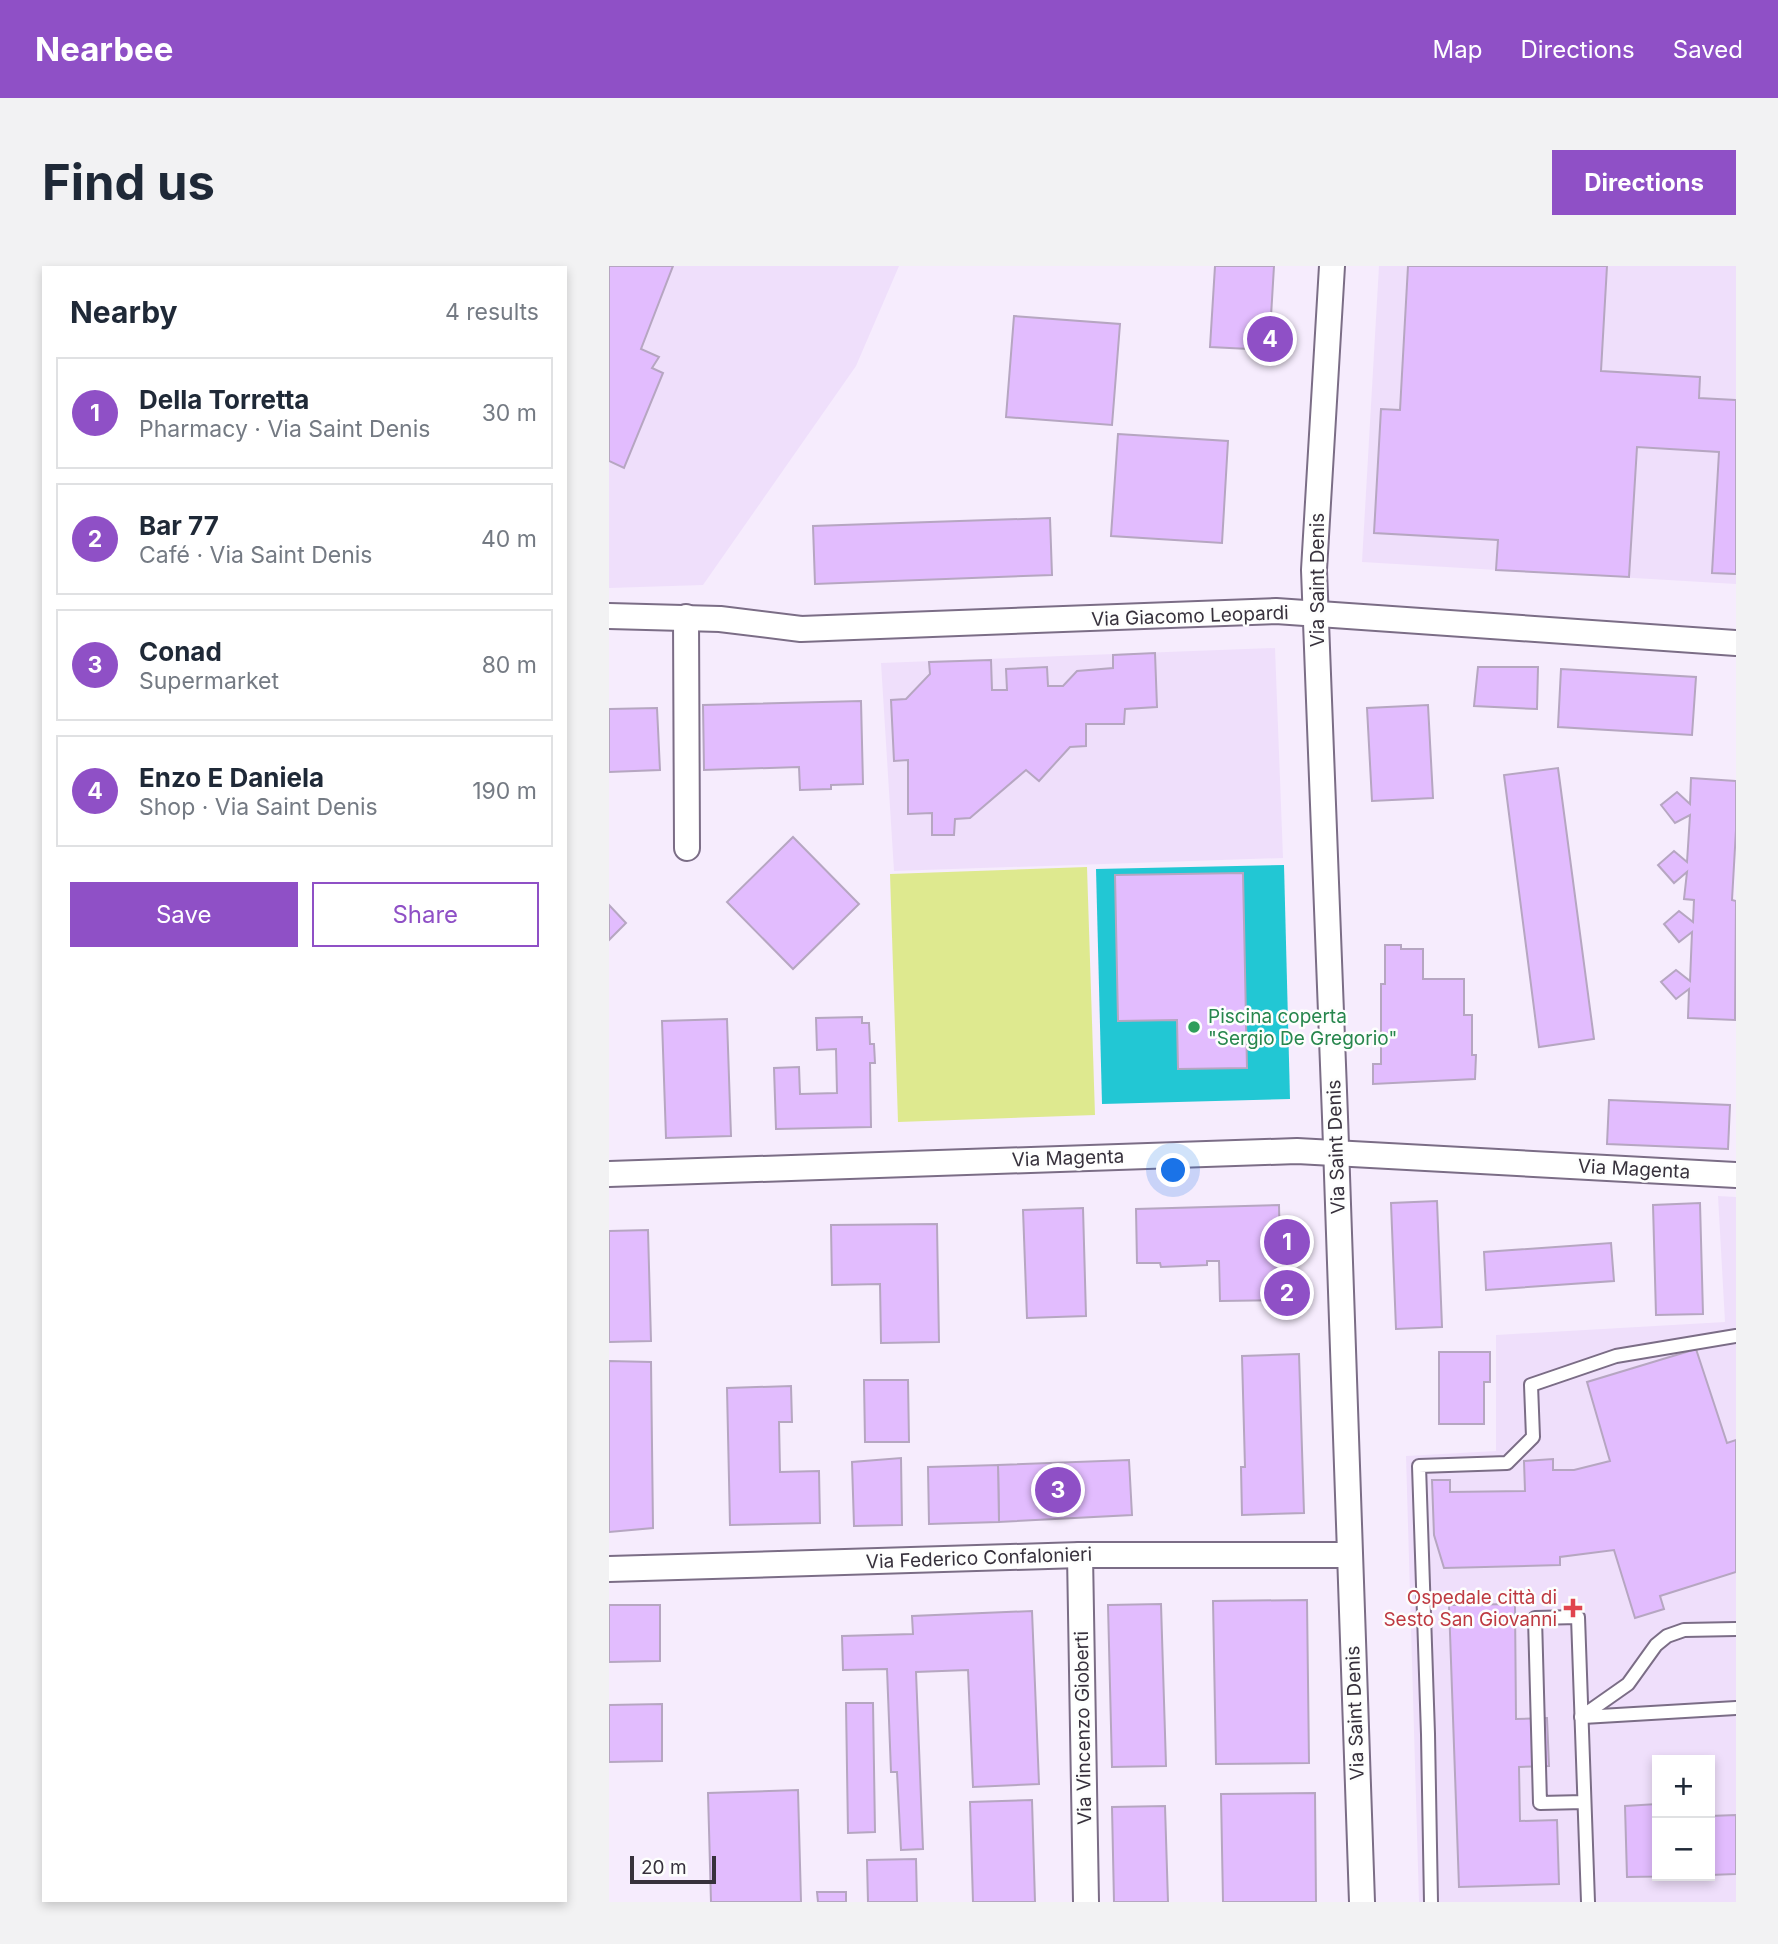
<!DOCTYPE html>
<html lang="en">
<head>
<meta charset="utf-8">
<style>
	body { margin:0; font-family:Inter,sans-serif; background:#f2f2f3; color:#1f2937 }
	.controls { position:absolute; right:21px; bottom:21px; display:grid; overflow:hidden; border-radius:0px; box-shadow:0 4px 10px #0003 }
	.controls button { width:63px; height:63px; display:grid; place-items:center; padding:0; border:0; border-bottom:2px solid #e0e1e3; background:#fff; color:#1f2937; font:35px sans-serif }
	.scale { position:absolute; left:21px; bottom:18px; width:86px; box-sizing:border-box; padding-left:7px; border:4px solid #37313c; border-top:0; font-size:19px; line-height:24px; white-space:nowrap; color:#37313c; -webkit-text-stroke:5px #fdfefd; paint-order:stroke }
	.you { position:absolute; left:565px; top:905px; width:24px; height:24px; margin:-18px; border:5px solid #fff; border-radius:50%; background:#1a73e8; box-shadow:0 0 0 10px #1a73e833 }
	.badge { display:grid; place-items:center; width:46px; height:46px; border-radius:50%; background:#8f50c6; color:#fff; font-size:23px; font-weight:700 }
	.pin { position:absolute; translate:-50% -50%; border:4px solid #fff; box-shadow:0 2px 7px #0006 }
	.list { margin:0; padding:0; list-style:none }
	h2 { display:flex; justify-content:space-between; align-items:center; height:91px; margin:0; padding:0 28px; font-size:30px }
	h2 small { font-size:23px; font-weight:400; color:#747a83 }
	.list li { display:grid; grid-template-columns:46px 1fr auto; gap:21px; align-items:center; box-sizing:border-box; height:112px; margin:0 14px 14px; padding:0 14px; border:2px solid #e0e1e3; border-radius:0px }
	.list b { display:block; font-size:26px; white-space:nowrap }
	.list p { margin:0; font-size:23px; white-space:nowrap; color:#747a83 }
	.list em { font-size:23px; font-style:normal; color:#747a83 }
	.actions { display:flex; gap:14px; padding:21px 28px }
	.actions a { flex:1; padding:16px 0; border:2px solid #8f50c6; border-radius:0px; text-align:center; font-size:24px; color:#8f50c6 }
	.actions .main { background:#8f50c6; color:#fff }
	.map { position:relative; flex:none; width:1127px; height:1636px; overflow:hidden; border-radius:0px }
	header { display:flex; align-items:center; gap:42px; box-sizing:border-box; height:98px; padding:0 35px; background:#8f50c6; color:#fff }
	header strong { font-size:33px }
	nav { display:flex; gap:38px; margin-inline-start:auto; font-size:24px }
	.intro { display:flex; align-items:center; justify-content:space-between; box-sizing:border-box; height:168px; padding:0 42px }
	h1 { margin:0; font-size:49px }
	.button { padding:18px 32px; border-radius:0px; background:#8f50c6; color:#fff; font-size:24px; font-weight:700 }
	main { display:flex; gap:42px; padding:0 42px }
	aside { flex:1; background:#fff; border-radius:0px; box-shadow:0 4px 10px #0003 }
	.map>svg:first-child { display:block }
	.built { fill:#efdffb; fill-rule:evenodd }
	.green { fill:#dee98f }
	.water { fill:#22c7d4 }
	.building { fill:#e2bcfe; stroke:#b6a6c1; stroke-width:2 }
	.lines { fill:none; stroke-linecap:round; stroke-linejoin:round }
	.service-casing { stroke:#7b6d86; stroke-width:16 }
	.minor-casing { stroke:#7b6d86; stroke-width:28 }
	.service { stroke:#fff; stroke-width:12 }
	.minor { stroke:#fff; stroke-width:24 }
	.leisure-dot { fill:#2e9e5b; stroke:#fdfefd; stroke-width:2.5 }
	.health-dot { fill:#e0444e; stroke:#fdfefd; stroke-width:2.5 }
	.labels { text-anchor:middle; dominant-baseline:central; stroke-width:5; stroke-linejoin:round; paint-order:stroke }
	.street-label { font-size:19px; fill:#37313c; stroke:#fdfefd }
	.leisure-label { font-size:19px; fill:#27864d; stroke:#fdfefd; text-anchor:start }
	.health-label { font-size:19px; fill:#be3a42; stroke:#fdfefd; text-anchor:end }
</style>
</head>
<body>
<header>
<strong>Nearbee</strong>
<nav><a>Map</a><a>Directions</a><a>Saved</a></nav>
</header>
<div class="intro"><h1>Find us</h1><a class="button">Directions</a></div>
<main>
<aside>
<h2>Nearby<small>4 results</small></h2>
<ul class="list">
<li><span class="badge">1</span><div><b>Della Torretta</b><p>Pharmacy · Via Saint Denis</p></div><em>30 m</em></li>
<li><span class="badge">2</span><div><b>Bar 77</b><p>Café · Via Saint Denis</p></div><em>40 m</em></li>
<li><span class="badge">3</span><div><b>Conad</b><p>Supermarket</p></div><em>80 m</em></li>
<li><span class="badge">4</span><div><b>Enzo E Daniela</b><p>Shop · Via Saint Denis</p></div><em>190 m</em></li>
</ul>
<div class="actions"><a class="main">Save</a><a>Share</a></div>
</aside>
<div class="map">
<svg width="1127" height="1636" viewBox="0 0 1127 1636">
	<rect width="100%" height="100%" fill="#f6ecfd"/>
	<!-- built -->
	<g class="built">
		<polygon points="0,0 290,0 247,100 94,319 0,322"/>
		<polygon points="770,0 1127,0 1127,318 753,296"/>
		<polygon points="666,382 674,592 285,605 272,397"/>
		<path d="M1109 930 1127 931V1636H810L797 1190 887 1185V1069L1116 1056ZM1048 1494H1101V1610H1048Z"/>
	</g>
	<!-- green -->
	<polygon class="green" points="478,601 486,849 289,856 281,608"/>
	<!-- water -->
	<polygon class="water" points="675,599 681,833 493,838 487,603"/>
	<!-- building -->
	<g class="building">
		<polygon points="0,0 64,0 32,83 50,91 43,102 54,107 15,202 0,195"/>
		<polygon points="606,0 665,0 660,84 601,81"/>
		<polygon points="799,0 998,0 992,105 1091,111 1090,132 1127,134 1127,308 1103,307 1110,186 1028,181 1020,311 887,304 889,274 765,267 772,143 791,144"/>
		<polygon points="405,50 511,58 503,159 397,151"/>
		<polygon points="509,168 619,175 613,277 502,270"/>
		<polygon points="441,252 443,309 206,318 204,260"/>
		<polygon points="546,387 548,441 516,443 515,458 477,458 477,480 461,481 430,515 417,504 361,552 346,553 345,569 323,569 323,547 299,548 299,494 285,495 282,434 297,433 321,408 320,396 382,394 383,424 398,424 397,403 438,401 439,420 454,420 468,405 504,402 504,389"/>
		<polygon points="869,401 929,401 928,443 865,440"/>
		<polygon points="952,403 1087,411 1083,469 949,461"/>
		<polygon points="252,435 254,518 222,519 222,523 191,524 190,501 95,504 94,439"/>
		<polygon points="819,439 824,532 763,535 758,442"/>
		<polygon points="48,442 51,504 0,506 0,443"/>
		<polygon points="949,502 985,773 930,781 895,509"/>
		<polygon points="1082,512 1127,515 1127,564 1123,634 1127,635 1126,754 1079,752 1080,723 1067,733 1052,716 1067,704 1081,715 1083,666 1070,676 1055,658 1070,645 1084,656 1085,634 1075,633 1078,606 1065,617 1049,599 1065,585 1078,596 1081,549 1066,557 1052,539 1068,526 1081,538"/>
		<polygon points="184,571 250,638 184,703 118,636"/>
		<polygon points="634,607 638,802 569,803 568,754 509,755 506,609"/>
		<polygon points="0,639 17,657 0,674"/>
		<polygon points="776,679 792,679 792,683 814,683 814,713 855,713 855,749 863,749 863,789 867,789 866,813 764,818 764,798 772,798 772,718 776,718"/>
		<polygon points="253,751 253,757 260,757 261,778 265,778 266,797 261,797 262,861 167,863 165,802 190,801 191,828 228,827 227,783 208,784 207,752"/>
		<polygon points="118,753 122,870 57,872 53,755"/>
		<polygon points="1000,834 1121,839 1119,883 998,878"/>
		<polygon points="828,935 833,1061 787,1063 782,937"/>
		<polygon points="1091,937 1094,1048 1047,1049 1044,939"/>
		<polygon points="670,939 672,1034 611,1035 610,995 598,995 598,999 552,1001 551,997 528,997 527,943"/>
		<polygon points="474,942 477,1050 418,1052 414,944"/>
		<polygon points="328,958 330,1076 272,1077 271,1018 223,1019 222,959"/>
		<polygon points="39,964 42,1075 0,1076 0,965"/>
		<polygon points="1002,977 1005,1015 877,1024 875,986"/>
		<polygon points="1087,1083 1118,1177 1127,1174 1127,1306 1051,1330 1055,1343 1026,1352 1005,1284 951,1291 951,1299 835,1302 825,1269 823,1214 841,1214 841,1226 916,1225 915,1195 944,1193 944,1204 965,1204 1001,1195 978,1116"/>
		<polygon points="830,1086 881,1086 881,1116 875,1116 875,1158 830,1158"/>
		<polygon points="690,1088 695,1247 633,1249 632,1201 636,1201 633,1090"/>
		<polygon points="0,1095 42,1096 44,1262 0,1266"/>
		<polygon points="255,1114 299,1114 300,1176 256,1176"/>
		<polygon points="182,1120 183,1156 170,1156 171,1206 210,1205 211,1257 121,1259 118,1122"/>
		<polygon points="292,1192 293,1259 245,1260 243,1196"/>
		<polygon points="520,1194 523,1249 390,1256 389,1199"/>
		<polygon points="389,1199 390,1256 320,1258 319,1201"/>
		<polygon points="698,1334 700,1497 607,1498 604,1335"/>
		<polygon points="552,1338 557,1500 503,1501 499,1339"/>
		<polygon points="906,1338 907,1453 938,1452 940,1500 910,1501 911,1555 948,1554 950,1618 850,1621 840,1339"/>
		<polygon points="0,1339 51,1339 51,1395 0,1396"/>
		<polygon points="423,1345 430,1518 364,1521 359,1404 307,1406 314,1583 292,1584 288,1506 282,1506 278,1403 234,1404 233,1370 304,1368 303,1350"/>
		<polygon points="237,1437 264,1437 266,1566 239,1567"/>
		<polygon points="53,1438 53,1495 0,1496 0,1439"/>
		<polygon points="189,1524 192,1636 102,1636 99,1527"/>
		<polygon points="706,1527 707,1636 614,1636 612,1528"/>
		<polygon points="423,1534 426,1636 364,1636 361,1536"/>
		<polygon points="1048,1538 1048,1610 1077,1610 1018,1611 1016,1540"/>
		<polygon points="556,1540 559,1636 505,1636 503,1541"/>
		<polygon points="1127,1549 1127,1608 1101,1609 1101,1550"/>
		<polygon points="307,1593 308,1636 259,1636 258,1594"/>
		<polygon points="208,1626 237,1626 237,1636 209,1636"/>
	</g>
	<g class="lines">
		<defs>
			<g id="service">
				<polyline points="972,1451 1019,1418 1047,1379 1058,1370 1075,1364 1127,1363"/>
				<polyline points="974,1451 1127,1442"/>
				<polyline points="975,1536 931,1537 926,1352 969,1351 979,1636"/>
				<polyline points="822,1636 819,1468 810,1200 898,1197 924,1171 922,1119 1007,1090 1127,1070"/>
			</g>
			<g id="minor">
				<polyline points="723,0 705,304 726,851 753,1636"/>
				<polyline points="0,350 111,353 192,363 667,345 1127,377"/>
				<polyline points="77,351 78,582"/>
				<polyline points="0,908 688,885 1127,909"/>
				<polyline points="471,1289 477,1636"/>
				<polyline points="0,1303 471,1289 740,1289"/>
			</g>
		</defs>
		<!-- service casing -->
		<use href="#service" class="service-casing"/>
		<!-- minor casing -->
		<use href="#minor" class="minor-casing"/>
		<!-- service -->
		<use href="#service" class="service"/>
		<!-- minor -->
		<use href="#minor" class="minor"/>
	</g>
	<!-- markers -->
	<circle class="leisure-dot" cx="585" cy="761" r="7"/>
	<path class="health-dot" d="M960.5 1331.5h7v7h7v7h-7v7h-7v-7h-7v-7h7z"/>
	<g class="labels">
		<!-- street labels -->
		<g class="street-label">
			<text transform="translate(708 314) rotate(-90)">Via Saint Denis</text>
			<text transform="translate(581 350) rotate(-2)">Via Giacomo Leopardi</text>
			<text transform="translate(727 881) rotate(-92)">Via Saint Denis</text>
			<text transform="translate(459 892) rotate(-2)">Via Magenta</text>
			<text transform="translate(1025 903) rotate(3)">Via Magenta</text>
			<text transform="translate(370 1292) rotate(-2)">Via Federico Confalonieri</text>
			<text transform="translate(746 1447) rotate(-92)">Via Saint Denis</text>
			<text transform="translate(474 1462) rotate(-91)">Via Vincenzo Gioberti</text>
		</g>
		<!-- leisure labels -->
		<g class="leisure-label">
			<text x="599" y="750">Piscina coperta<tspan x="599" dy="22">"Sergio De Gregorio"</tspan></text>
		</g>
		<!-- health labels -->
		<g class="health-label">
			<text x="948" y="1331">Ospedale città di<tspan x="948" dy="22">Sesto San Giovanni</tspan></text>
		</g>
	</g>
</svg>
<div class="controls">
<button>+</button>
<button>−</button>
</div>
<div class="scale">20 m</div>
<div class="you"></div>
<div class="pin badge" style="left:678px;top:976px">1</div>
<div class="pin badge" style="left:678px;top:1027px">2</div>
<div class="pin badge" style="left:449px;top:1224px">3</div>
<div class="pin badge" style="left:661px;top:73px">4</div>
</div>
</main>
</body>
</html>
